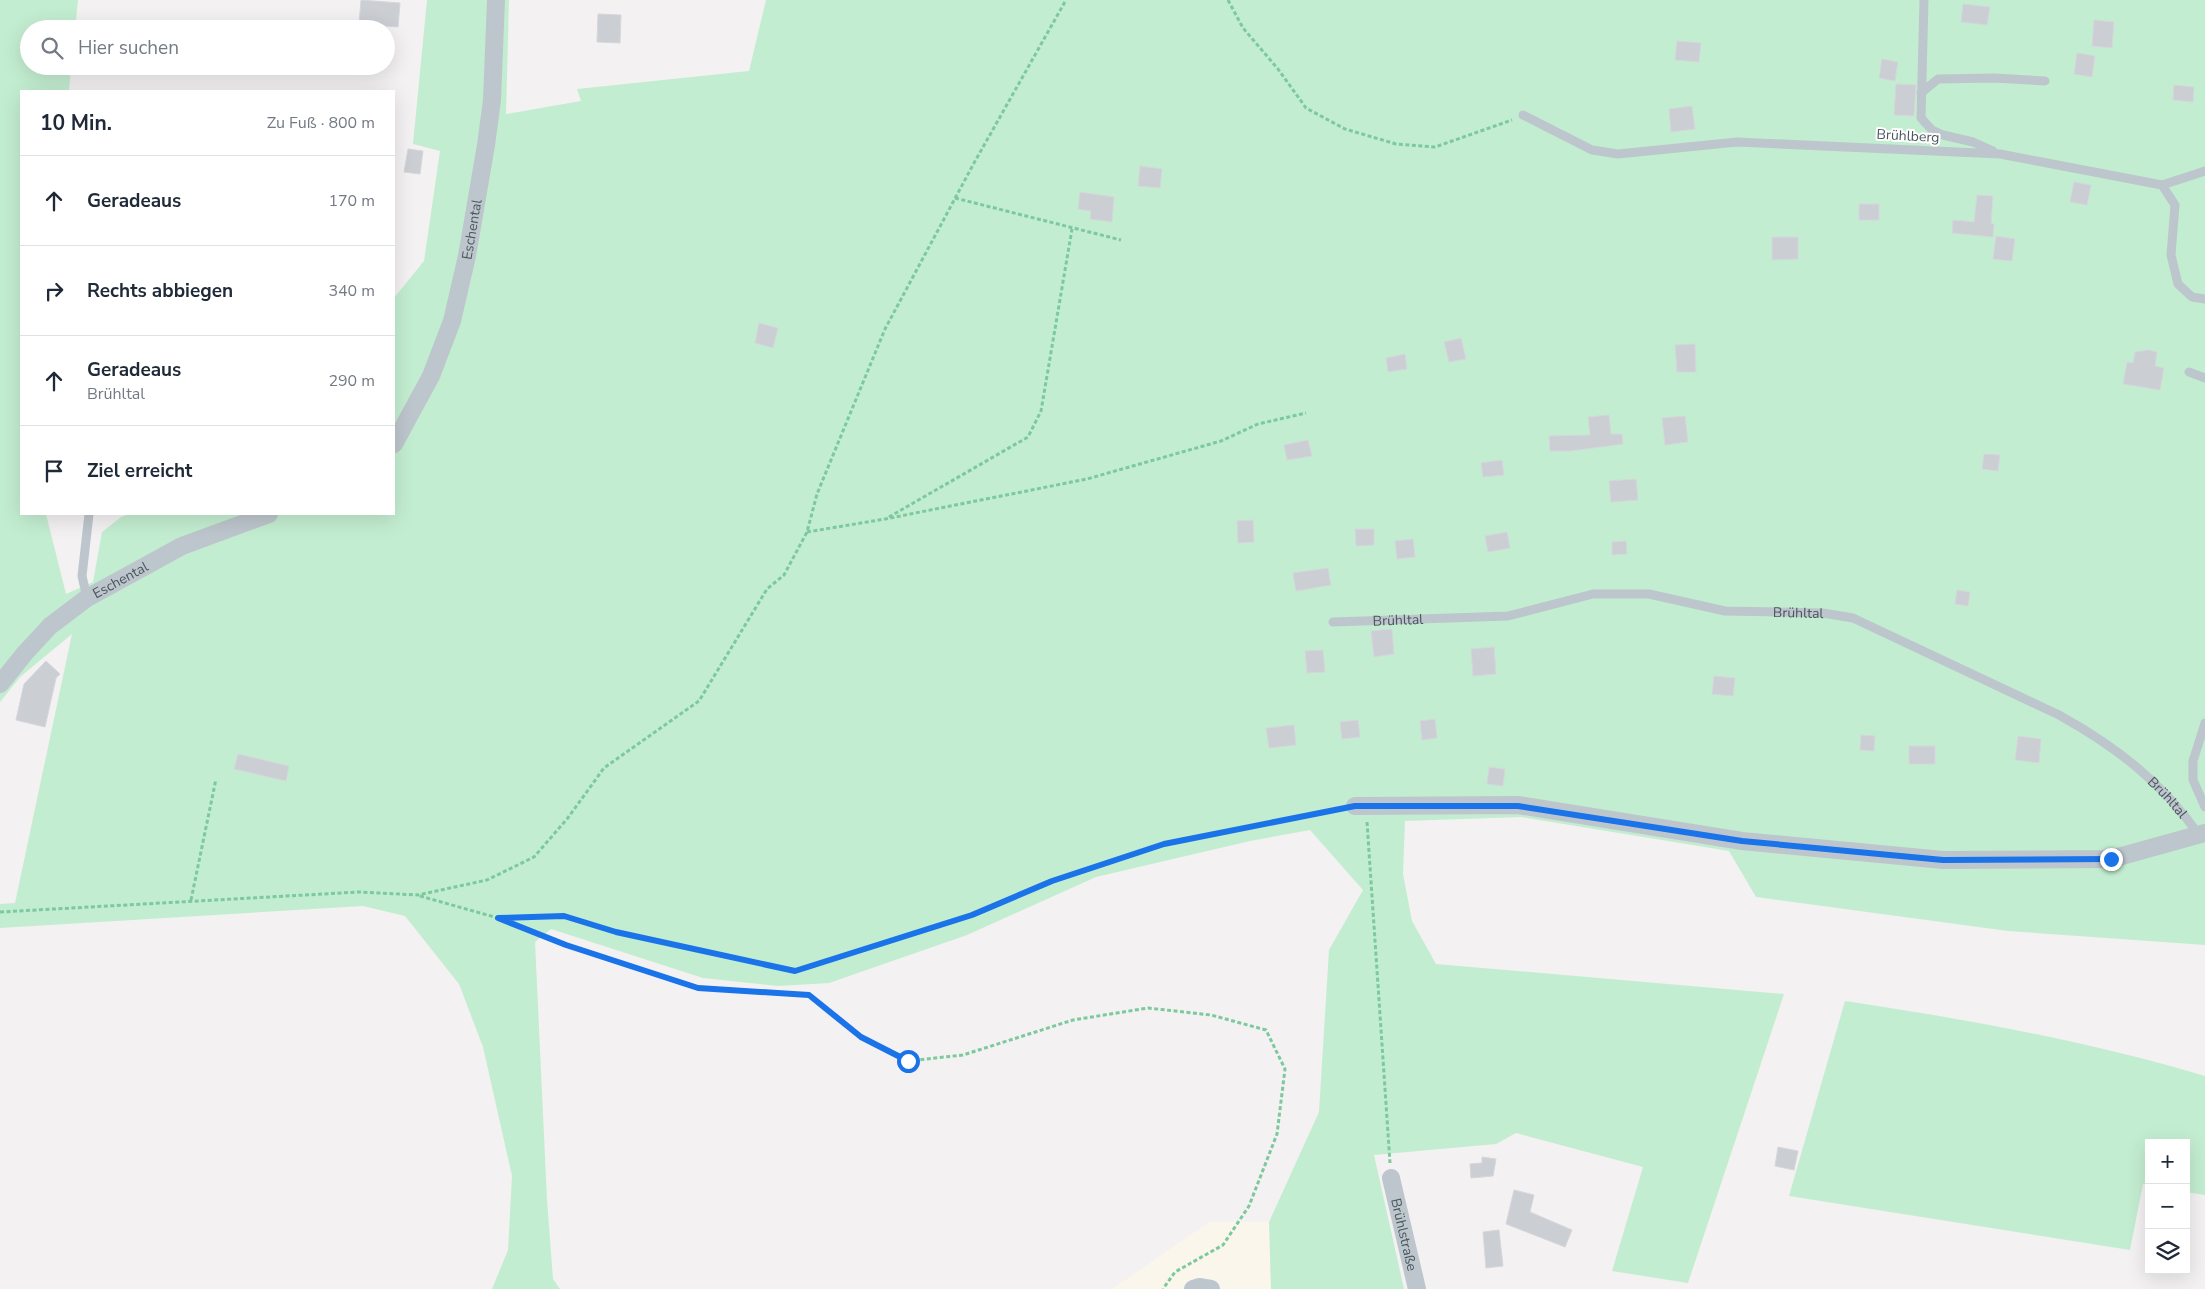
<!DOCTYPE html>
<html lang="de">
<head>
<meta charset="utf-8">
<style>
	body { margin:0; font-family:"Nunito Sans",sans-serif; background:#f6f6f7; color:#1f2937 }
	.controls { position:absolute; right:15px; bottom:15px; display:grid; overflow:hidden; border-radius:0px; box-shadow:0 5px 20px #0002 }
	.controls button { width:45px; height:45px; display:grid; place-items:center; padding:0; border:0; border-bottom:1px solid #e0e1e3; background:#fff; color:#1f2937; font:25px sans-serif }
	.stop { position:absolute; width:15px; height:15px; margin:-11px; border:4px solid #1a73e8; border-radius:50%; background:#fff }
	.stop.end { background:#1a73e8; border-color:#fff; box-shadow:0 1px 5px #0008 }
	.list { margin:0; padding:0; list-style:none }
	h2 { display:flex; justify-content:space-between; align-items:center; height:65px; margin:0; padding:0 20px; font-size:21px }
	h2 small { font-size:16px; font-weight:400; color:#747a83 }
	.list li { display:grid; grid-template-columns:32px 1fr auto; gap:15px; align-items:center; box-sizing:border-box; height:90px; padding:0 20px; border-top:1px solid #e0e1e3 }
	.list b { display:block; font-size:19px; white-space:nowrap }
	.list p { margin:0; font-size:16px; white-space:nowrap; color:#747a83 }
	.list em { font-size:16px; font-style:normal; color:#747a83 }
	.icon { flex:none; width:28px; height:28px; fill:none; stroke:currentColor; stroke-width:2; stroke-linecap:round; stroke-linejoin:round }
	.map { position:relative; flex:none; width:2205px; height:1289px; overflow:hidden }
	.search { position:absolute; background:#fff; box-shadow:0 5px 20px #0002; left:20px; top:20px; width:375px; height:55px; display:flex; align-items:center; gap:12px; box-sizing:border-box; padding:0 18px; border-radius:28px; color:#747a83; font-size:19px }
	.panel { position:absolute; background:#fff; box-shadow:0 5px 20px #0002; left:20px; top:90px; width:375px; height:425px; border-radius:0px }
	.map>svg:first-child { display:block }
	.commercial { fill:#fbf6ec }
	.green { fill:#c3edd0 }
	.building { fill:#cbced3; stroke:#d5d7dc }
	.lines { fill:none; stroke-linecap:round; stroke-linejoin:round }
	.path { stroke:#7cc99d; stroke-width:3; stroke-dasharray:4 2.5; stroke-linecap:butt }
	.lane { stroke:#bdc6cc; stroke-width:9 }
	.street { stroke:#bdc6cc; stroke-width:18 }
	.route { stroke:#1a73e8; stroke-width:6 }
	.labels { text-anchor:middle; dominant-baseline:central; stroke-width:4; stroke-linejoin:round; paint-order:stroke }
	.street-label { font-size:14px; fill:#4a555d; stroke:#fff }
</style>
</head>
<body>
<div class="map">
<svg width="2205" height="1289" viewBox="0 0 2205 1289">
	<rect width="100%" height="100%" fill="#f3f1f1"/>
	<!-- commercial -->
	<polygon class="commercial" points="1209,1222 1269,1222 1271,1289 1112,1289"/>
	<!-- green -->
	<g class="green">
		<polygon points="0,0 78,0 75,29 29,29 29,66 71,66 69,91 21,91 21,514 46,514 66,594 93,582 102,532 121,517 129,514 394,514 394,298 424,261 440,151 413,144 427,0 509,0 506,114 581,101 577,89 749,71 766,0 2205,0 2205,945 2008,931 1756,897 1729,851 1521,817 1405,821 1403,874 1412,921 1436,964 1784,994 1688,1283 1612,1271 1643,1167 1516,1133 1496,1144 1374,1155 1404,1289 1271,1289 1269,1222 1319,1112 1329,950 1363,890 1310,830 1250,841 1096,877 967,935 829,983 778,986 703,978 551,929 535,942 547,1200 553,1279 560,1289 492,1289 508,1250 512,1176 483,1047 459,984 405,916 363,906 0,928 0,904 15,903 72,634 20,677 0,702"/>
		<path d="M1845 1001C1966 1019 2087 1041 2205 1076V1195L2186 1192V1143H2149V1185L2143 1184 2130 1250 1789 1196Z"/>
	</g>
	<!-- building -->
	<g class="building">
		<polygon points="361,0 400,3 398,27 359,24"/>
		<polygon points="1963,4 1990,7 1987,25 1961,22"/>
		<polygon points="598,14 621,15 620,43 597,42"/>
		<polygon points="2094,20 2114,22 2112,48 2092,46"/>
		<polygon points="1677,41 1701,43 1699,62 1675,60"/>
		<polygon points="2077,53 2095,56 2092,77 2074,74"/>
		<polygon points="1882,59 1898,62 1895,81 1879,78"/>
		<polygon points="1896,84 1916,85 1914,116 1894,115"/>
		<polygon points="2174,85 2194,87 2193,102 2173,100"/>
		<polygon points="1692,106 1695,129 1671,132 1669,109"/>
		<polygon points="408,149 423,151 420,174 404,172"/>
		<polygon points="1140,166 1162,169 1160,188 1138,186"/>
		<polygon points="2074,182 2091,185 2087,205 2070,202"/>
		<polygon points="1080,192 1114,197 1112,222 1090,219 1091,211 1078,209"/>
		<polygon points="1977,195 1993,196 1991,223 1994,224 1993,237 1952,233 1953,220 1974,222"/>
		<rect x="1859" y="204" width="20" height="16"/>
		<polygon points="1996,236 2015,239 2012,261 1993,259"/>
		<polygon points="1772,237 1798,237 1798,259 1772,260"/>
		<polygon points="759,323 778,328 773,348 755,343"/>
		<polygon points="1461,338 1466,359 1449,362 1444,342"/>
		<polygon points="1695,344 1696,372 1677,372 1675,345"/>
		<polygon points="2149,350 2157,352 2155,366 2164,368 2160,390 2123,384 2127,362 2133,363 2135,352"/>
		<polygon points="1405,354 1407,369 1388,372 1386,358"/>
		<polygon points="1609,415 1611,434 1622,434 1623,444 1571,451 1550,451 1549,436 1590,435 1588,417"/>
		<polygon points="1685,416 1688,442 1665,445 1662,418"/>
		<polygon points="1308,440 1312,456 1287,460 1284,445"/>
		<polygon points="1984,454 2000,455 1998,471 1982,469"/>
		<polygon points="1502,460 1504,475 1483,477 1481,463"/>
		<polygon points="1636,479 1638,500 1611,502 1609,481"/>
		<polygon points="1253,520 1254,542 1238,543 1237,521"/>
		<polygon points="1355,529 1374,529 1374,545 1356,546"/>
		<polygon points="1507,532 1510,548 1488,552 1485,536"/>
		<polygon points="1413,539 1415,557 1397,559 1395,541"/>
		<polygon points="1626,541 1627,554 1612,555 1612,542"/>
		<polygon points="1328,568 1331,585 1296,591 1293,573"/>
		<polygon points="1957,590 1970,592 1968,606 1955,604"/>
		<polygon points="1392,629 1394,654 1374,657 1371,631"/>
		<polygon points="1494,647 1496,674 1473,676 1471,649"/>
		<polygon points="1323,650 1325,672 1307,673 1305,651"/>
		<polygon points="46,661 60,674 56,678 45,727 16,720 24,684"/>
		<polygon points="1714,676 1735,678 1733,696 1712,694"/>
		<polygon points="1435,719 1437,738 1422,740 1420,721"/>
		<polygon points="1358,720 1360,737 1342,739 1340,722"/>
		<polygon points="1294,725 1296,745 1269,748 1266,728"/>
		<polygon points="1861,735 1875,736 1874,751 1860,750"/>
		<polygon points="2018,736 2041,739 2039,763 2015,760"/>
		<rect x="1909" y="746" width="26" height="18"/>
		<polygon points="238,754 289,766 286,781 234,769"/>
		<polygon points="1489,767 1505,769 1503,786 1487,784"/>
		<polygon points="1778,1147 1798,1151 1794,1170 1775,1166"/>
		<polygon points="1482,1157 1496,1159 1493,1176 1471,1178 1470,1164 1482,1163"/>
		<polygon points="1514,1190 1534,1195 1530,1212 1572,1230 1565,1247 1506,1224"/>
		<polygon points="1499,1230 1503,1266 1486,1268 1483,1232"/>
	</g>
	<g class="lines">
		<!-- path -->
		<g class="path">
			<polyline points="1228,0 1243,28 1278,69 1306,108 1345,129 1396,144 1435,147 1512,120"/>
			<polyline points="955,198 1121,240"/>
			<polyline points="889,517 1028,437 1041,411 1072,229"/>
			<polyline points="807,532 885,519 1087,479 1221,441 1258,424 1306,413"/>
			<polyline points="1367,822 1390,1163"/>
			<polyline points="420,896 498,918 564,916 616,932 795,971 971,915 1052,881 1164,843 1340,809"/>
			<polyline points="191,900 216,779"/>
			<polyline points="0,912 359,892 418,895 487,880 534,857 567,819 604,768 699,701 767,589 784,575 807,532 817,494 885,329 974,163 1066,0"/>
			<polyline points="498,918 566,945 698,987 809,995 861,1037 908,1061 963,1055 1073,1020 1148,1008 1211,1015 1266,1030 1285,1069 1277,1134 1249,1206 1223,1245 1175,1272 1163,1289"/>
		</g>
		<!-- lane -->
		<g class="lane">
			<polyline points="1924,0 1921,118 1932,130 1943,135 1973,142 1993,151"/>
			<polyline points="1921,93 1938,79 1994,78 2045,81"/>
			<polyline points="1523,115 1592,150 1618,154 1737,142 2000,154 2162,185 2175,205 2171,255 2178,284 2192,297 2205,299"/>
			<polyline points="2162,185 2205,171"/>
			<polyline points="2189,372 2205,378"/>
			<polyline points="87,598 82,576 89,514"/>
			<path id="s1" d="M1333 622 1508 616 1593 594H1649L1725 611 1823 613 1853 618 2059 715C2115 746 2162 782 2199 835"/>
			<polyline points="2205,723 2193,761 2193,780 2205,807"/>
		</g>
		<!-- street -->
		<g class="street">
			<path id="s2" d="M394 444 431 376 452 321 467 256 486 145 492 100 496 0"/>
			<path id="s3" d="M0 684 25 653 50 626 87 598 182 546 269 514"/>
			<polyline points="1355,806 1518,805 1742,841 1943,860 2111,859 2205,833"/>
			<path id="s4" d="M1391 1178 1417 1289"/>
			<polyline points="1193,1289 1199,1287 1211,1289"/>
		</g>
	</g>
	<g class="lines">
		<!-- route -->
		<polyline class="route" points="908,1061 861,1037 809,995 698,988 566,945 498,918 564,916 616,932 795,971 972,915 1052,881 1164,844 1355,806 1518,806 1742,841 1943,860 2111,859"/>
	</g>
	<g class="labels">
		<!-- street labels -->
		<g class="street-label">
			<text transform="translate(1908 136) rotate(3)">Brühlberg</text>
			<text stroke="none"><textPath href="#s2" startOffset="230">Eschental</textPath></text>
			<text stroke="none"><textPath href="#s3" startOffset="161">Eschental</textPath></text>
			<text stroke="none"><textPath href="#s1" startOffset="470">Brühltal</textPath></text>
			<text stroke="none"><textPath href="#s1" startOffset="65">Brühltal</textPath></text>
			<text stroke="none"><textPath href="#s1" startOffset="890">Brühltal</textPath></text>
			<text stroke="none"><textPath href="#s4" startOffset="58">Brühlstraße</textPath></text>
		</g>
	</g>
</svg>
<div class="controls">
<button>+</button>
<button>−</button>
<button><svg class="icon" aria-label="layers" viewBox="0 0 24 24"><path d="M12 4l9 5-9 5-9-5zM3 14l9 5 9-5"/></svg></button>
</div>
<div class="stop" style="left:908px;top:1061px"></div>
<div class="stop end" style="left:2111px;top:859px"></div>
<div class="search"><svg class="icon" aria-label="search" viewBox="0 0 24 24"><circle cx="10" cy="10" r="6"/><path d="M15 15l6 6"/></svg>Hier suchen</div>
<section class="panel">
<h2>10 Min.<small>Zu Fuß · 800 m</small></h2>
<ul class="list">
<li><svg class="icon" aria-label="ahead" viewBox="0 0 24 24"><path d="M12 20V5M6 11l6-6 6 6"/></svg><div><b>Geradeaus</b></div><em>170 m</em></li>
<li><svg class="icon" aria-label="right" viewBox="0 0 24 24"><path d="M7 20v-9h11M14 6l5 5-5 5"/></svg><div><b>Rechts abbiegen</b></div><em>340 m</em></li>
<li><svg class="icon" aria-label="ahead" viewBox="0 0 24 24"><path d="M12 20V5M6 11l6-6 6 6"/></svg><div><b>Geradeaus</b><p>Brühltal</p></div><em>290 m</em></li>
<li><svg class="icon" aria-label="arrive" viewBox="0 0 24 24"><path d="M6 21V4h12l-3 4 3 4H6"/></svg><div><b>Ziel erreicht</b></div></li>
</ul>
</section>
</div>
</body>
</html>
